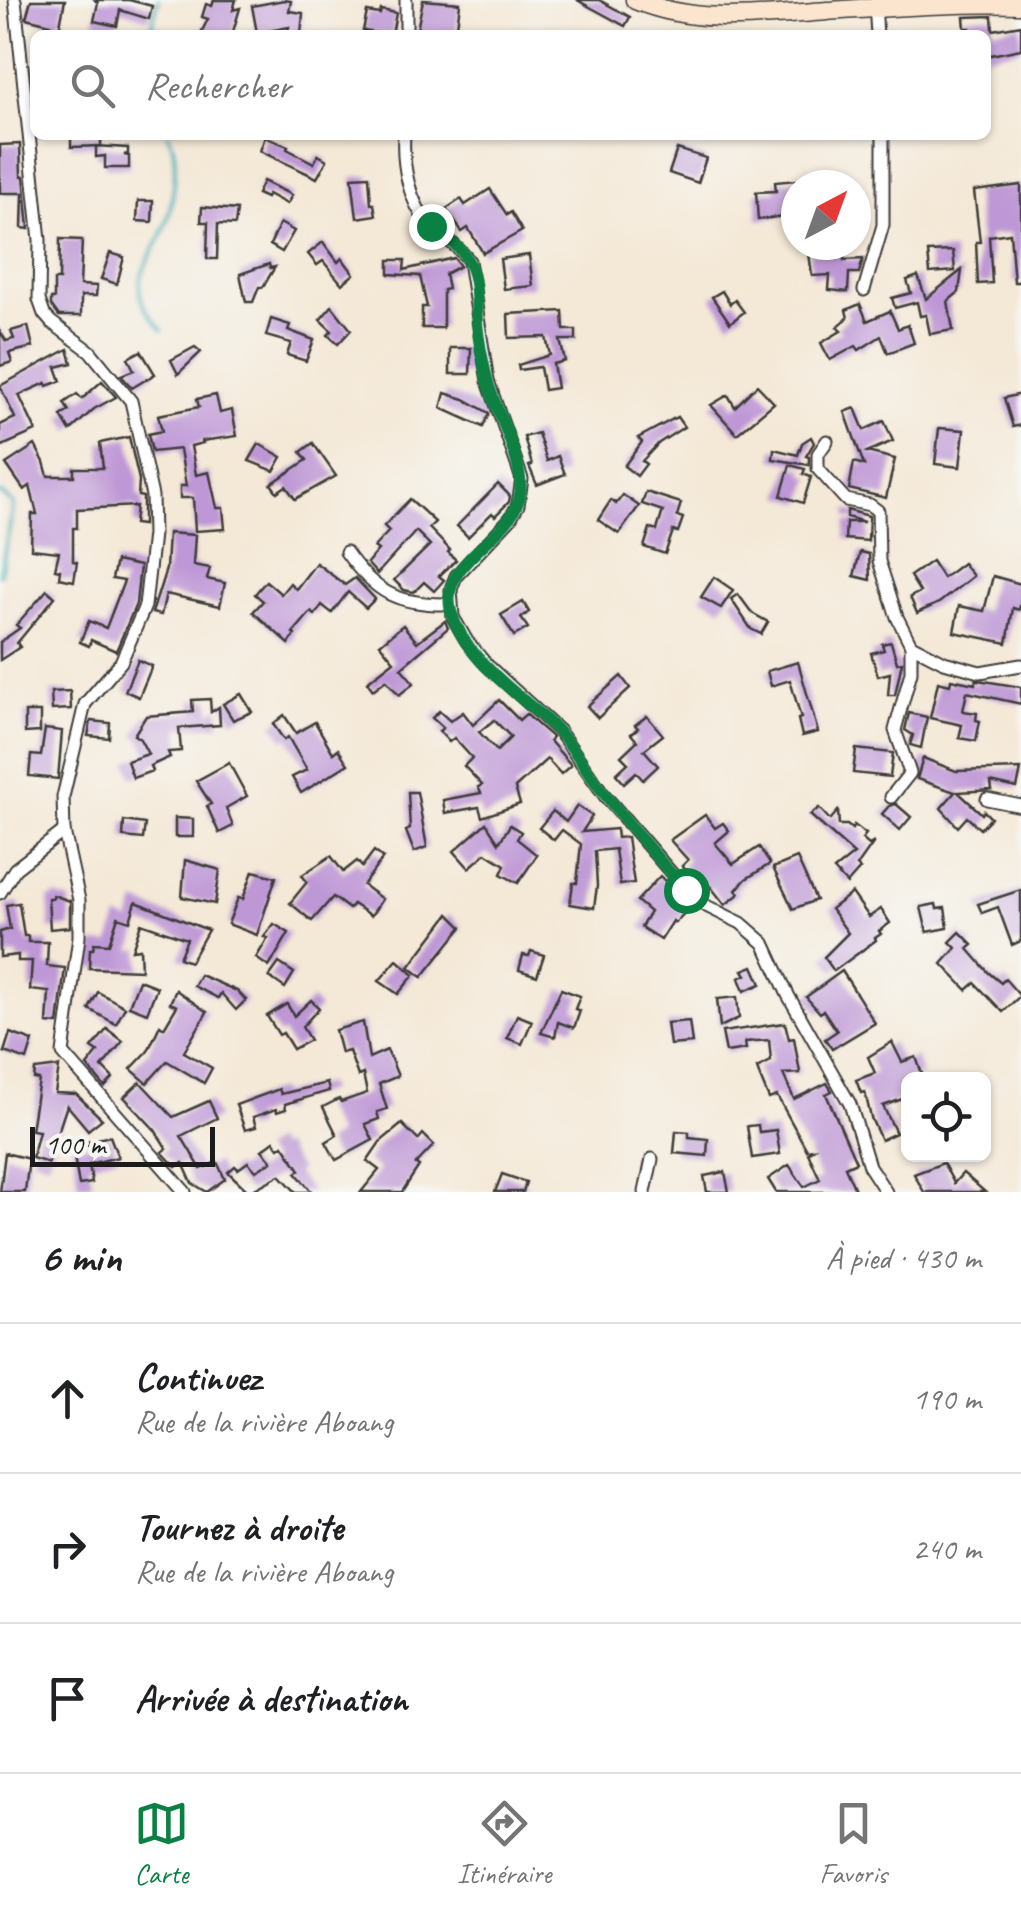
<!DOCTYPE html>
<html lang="fr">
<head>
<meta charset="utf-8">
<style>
	body { margin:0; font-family:Caveat,sans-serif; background:#f6f6f6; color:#202124 }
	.controls { position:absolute; right:30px; bottom:30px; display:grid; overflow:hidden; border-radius:15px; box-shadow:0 2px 8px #0004 }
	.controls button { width:90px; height:90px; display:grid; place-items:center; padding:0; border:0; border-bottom:2px solid #e0e0e0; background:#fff; color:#202124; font:50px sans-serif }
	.compass { position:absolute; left:781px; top:170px; width:90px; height:90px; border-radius:50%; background:#fff; box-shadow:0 2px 8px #0004; rotate:41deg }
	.scale { position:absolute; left:30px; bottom:25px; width:185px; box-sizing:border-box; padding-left:10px; border:5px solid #1c1c1c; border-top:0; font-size:28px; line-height:35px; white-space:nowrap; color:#1c1c1c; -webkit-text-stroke:8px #f6f6f2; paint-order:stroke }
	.stop { position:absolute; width:30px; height:30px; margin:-22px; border:8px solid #0b8043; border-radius:50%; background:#fff }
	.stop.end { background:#0b8043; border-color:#fff; box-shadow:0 2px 10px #0008 }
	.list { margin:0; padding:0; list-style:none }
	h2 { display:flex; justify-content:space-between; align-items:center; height:130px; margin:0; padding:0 40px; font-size:42px }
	h2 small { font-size:32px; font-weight:400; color:#757577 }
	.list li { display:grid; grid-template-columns:65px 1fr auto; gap:30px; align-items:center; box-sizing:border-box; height:150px; padding:0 40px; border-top:2px solid #e0e0e0 }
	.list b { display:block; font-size:38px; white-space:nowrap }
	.list p { margin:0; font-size:32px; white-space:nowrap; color:#757577 }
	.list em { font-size:32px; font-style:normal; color:#757577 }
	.icon { flex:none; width:55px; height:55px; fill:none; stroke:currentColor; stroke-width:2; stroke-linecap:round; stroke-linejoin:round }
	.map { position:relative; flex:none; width:1021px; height:1192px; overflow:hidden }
	.search { position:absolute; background:#fff; box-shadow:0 2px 8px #0004; left:30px; right:30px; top:30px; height:110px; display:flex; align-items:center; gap:25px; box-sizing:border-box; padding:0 35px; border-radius:15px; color:#757577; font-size:38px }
	.sheet { height:580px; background:#fff }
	nav { display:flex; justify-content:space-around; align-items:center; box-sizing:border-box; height:140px; border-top:2px solid #e0e0e0; background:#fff; font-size:28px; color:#757577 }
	nav a { display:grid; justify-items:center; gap:5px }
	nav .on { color:#0b8043 }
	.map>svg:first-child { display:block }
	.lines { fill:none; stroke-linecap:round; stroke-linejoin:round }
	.stream { stroke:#3eaeb9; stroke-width:4 }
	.building { fill:#be97d6; fill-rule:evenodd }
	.street-casing { stroke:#3c3b38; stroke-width:15 }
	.secondary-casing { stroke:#3c3b38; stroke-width:21 }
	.street { stroke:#fff; stroke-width:11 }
	.secondary { stroke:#fbe5cf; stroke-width:18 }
	.route { stroke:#0b8043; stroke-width:12 }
</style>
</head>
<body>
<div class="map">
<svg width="1021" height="1192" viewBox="0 0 1021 1192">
	<rect width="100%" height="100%" fill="#f6f6f2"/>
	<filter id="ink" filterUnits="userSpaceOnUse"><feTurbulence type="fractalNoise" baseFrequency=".01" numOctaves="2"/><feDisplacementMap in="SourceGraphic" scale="20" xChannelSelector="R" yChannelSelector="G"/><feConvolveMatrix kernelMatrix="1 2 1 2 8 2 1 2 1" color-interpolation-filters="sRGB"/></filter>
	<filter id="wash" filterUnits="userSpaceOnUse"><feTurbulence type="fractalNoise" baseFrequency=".0048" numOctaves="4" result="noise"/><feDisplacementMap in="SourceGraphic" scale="40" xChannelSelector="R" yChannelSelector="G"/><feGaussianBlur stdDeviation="2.25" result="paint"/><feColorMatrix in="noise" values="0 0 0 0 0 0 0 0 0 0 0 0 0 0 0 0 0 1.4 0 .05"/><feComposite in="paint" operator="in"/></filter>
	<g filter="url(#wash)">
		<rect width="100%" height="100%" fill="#f4e8d6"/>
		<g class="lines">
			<!-- stream -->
			<g class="stream">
				<polyline points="146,35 152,26 158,0"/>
				<path d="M162 330C156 322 146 312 143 303 133 279 151 256 161 236 172 214 182 155 168 135"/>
				<polyline points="0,493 14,504 0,575"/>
			</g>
		</g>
		<g id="blocks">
			<!-- building -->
			<g class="building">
				<polygon points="31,0 65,0 58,35 47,35 50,24 26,18"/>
				<polygon points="95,0 129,0 152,6 149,19 120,10 117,26 94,21 98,3"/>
				<polygon points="214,0 236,0 233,10 240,8 232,35 200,35 208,19 202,17 206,4 212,6"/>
				<polygon points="284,0 291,1 289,11 303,13 301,34 288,32 289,27 257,33 252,6"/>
				<polygon points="423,0 460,3 456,35 416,35"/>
				<polygon points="577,0 599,0 630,17 625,26"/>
				<polygon points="381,10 396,13 392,35 363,31 367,12 380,14"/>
				<polygon points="992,16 993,30 1021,25 1021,49 986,56 986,35 972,35 970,28 965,28 964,17"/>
				<polygon points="71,135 101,135 101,146 71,147"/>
				<polygon points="265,137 288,146 287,149 314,163 318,155 327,160 317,178 260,151"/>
				<polygon points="20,144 21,176 24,176 29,229 22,228 23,193 0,193 0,145"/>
				<polygon points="96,146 128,148 128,154 124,155 129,156 129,168 105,168 105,156 96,157"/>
				<polygon points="677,149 706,158 698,183 669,173"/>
				<polygon points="369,176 371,204 374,204 376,215 357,218 352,177"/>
				<polygon points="796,180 796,214 758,220 756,192 776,191 775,182"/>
				<polygon points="263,181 292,195 287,204 268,194 266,198 257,194"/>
				<polygon points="1021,185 1021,282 1014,282 1010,233 989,236 992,283 978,284 976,242 980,242 974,191"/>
				<polygon points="490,189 507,215 511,212 522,231 483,253 468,228 462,232 446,209 461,199 465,205"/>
				<polygon points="138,201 153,201 152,222 137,221"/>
				<polygon points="202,207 237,210 235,225 218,224 217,259 207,259 208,222 201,222"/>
				<polygon points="280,223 294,231 282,252 270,245"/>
				<polygon points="60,239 82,240 80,285 97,286 96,296 81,296 81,316 59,316 51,305 51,299 54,299 54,280 59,280"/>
				<polygon points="323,242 338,262 342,258 354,274 342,284 323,261 317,265 308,254"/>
				<polygon points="820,245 843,245 844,260 863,259 859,273 849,273 848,292 829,290 830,275 812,276 809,253 820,251"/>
				<polygon points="953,251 955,271 930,273 928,252"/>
				<polygon points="110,253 124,257 117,284 101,279"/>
				<polygon points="529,255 533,286 504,289 500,259"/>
				<polygon points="454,258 460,266 445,274 448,289 443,290 443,328 422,328 422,307 427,307 420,276 389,274 389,260 405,260 404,270"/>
				<polygon points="269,264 270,268 275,267 263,287 259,287 253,302 246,302 240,274"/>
				<polygon points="962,270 959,292 948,301 953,330 930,334 926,315 920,316 917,302 895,308 892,298 911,293 907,280 918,276 926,299"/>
				<polygon points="722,291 730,304 735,300 744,312 730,323 712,297"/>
				<polygon points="860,304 867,321 890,311 898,329 908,325 914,343 888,353 881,336 859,350 856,346 830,360 821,343 841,331 837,327 848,318 846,310"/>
				<polygon points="332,306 351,330 338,344 328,335 332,331 320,320"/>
				<polygon points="563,311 564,330 576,330 576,340 560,340 565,361 553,364 557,388 544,390 540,367 519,370 518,365 550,355 546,337 509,338 508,314"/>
				<polygon points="271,319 290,325 288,330 314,340 306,361 287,355 291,343 266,336"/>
				<polygon points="28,326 33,347 9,353 12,362 0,366 0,331 6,341 14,339 11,331"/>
				<polygon points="195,347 201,352 178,374 171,360"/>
				<polygon points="450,348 471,348 470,374 450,374"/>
				<polygon points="68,349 72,363 56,367 61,381 47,386 46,383 19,395 36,431 0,447 0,425 15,418 0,386"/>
				<polygon points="141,351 155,374 132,388 121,375 134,370 128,358"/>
				<polygon points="102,381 116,397 94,409 70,431 61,416 69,411 64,403 77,394 82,399"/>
				<polygon points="757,385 774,403 737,434 711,405 728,395 735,407"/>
				<polygon points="445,393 464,399 489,413 483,427 441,408"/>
				<polygon points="1021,394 1021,425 1013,427 1004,398"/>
				<polygon points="216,395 220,413 232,410 237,436 202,441 203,443 191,446 196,475 209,472 217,508 223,508 225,529 195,531 193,498 180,498 180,486 186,486 180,449 152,452 148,434 162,431 158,415 199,407 197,399"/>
				<polygon points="855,408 864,430 884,421 893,441 867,452 895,459 886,498 849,489 854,462 864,465 845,412"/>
				<polygon points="677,417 684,427 659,443 642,461 646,464 637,476 624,466 642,442 638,438"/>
				<polygon points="939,428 964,430 960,467 935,464"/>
				<polygon points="538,433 547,461 558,456 565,474 537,485 529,466 532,465 524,437"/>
				<polygon points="129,437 139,480 138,496 143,497 143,525 134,524 136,506 77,509 77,528 73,528 73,561 77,562 74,581 59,578 60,570 55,569 59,552 31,549 32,514 37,514 30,486 24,490 6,464 35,445 44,462 48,476 74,476 74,468 103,468 100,443"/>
				<polygon points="811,437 814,443 806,456 809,457 809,465 773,459 774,449 798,455 802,443"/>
				<polygon points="313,443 336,476 295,499 286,486 277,492 271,484 307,460 301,452"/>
				<polygon points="259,444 282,457 274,471 249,461"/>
				<polygon points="790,465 805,469 803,474 811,477 803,503 781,496"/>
				<polygon points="498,484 510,496 509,502 495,516 492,513 468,537 457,526"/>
				<polygon points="646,492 681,503 677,516 683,518 678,532 673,531 665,554 644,547 650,528 657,530 663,511 642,504"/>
				<polygon points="623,495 639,506 619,534 598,520 611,500 616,504"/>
				<polygon points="410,499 435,522 429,528 450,550 448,552 456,560 439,576 444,580 434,591 424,582 414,592 404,590 394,580 430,545 416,531 377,574 367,563 378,550 374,547 389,531 384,526"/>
				<polygon points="847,510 869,516 868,541 845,539 846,522 864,522 847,517"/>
				<polygon points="168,533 195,535 193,565 210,568 207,579 225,583 220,606 166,594 161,615 152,613 166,569"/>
				<polygon points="860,552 869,554 870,580 854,576"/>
				<polygon points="116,561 140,566 136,604 116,651 91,640 89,646 80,642 89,621 106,628 124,581 112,579"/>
				<polygon points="932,561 943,578 963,563 973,576 939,603 917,613 910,597 920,592 910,576"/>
				<polygon points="316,563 345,585 355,578 375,599 366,608 348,592 332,613 322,605 315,615 311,612 293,633 295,635 289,644 253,612 263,601 255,594 266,581 281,594 290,583 296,589"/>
				<polygon points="993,576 1021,584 1021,601 1019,610 1013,608 1007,643 954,632 959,606 984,611"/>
				<polygon points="714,577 733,590 721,608 701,597"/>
				<polygon points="47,590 55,597 17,643 20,647 0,660 0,642 20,628 16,625"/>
				<polygon points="738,594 752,613 768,622 761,634 751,629 731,599"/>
				<polygon points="523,602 529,612 521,618 528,628 514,636 501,615"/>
				<polygon points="445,621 448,628 401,668 414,683 399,695 386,680 373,690 367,682 394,661 380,644 403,625 417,642"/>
				<polygon points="891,642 897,663 902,662 895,695 888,695 890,673 878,676 871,653 884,650 882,644"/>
				<polygon points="138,660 152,666 139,697 125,691"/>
				<polygon points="798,662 818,732 802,736 798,719 801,718 790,680 771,686 767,671"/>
				<polygon points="621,676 630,688 598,718 587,706"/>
				<polygon points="951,679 975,684 976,680 984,681 1021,687 1021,704 967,692 963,711 977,713 976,720 980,721 976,741 959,738 962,725 930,718 938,682 950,685"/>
				<polygon points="70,691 71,709 52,710 51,692"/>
				<polygon points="241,694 252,712 233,720 223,704"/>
				<polygon points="210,699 211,712 219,707 220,725 179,728 181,751 168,752 170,757 150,766 152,771 133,778 127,761 148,754 140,739 134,735 146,716 193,712 192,700"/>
				<path d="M499 700 519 720 526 714 537 724 552 737 550 741 571 765 561 774 547 759 515 788 520 804 482 817 479 807 445 813 443 800 481 793 478 787 482 785 464 766 472 758 454 738 449 742 439 731 443 728 432 718 439 711 450 721 463 712 473 725ZM494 720 511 737 497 751 479 732Z"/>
				<polygon points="25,712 40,712 40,732 25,733"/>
				<polygon points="909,713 927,717 921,748 910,745 913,735 905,730"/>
				<polygon points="284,715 296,733 315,722 333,753 338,749 348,764 301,793 292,777 307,770 288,737 284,740 273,724"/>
				<polygon points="647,716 663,735 644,750 658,766 643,780 636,772 624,783 616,774 628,763 621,756 637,741 631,734 638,728 635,725"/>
				<polygon points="91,721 110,723 109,738 88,736"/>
				<polygon points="45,729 62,731 58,779 29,776 31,755 41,756"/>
				<polygon points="856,749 893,753 890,777 853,773"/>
				<polygon points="923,758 956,771 1021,769 1017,788 991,782 992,790 958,792 982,814 984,811 991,818 980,829 967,817 958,827 941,808 955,792 917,779"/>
				<polygon points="229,763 247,796 226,808 233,826 219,833 207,806 211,804 196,781"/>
				<polygon points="408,792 417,792 427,847 414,852 406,831 410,829"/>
				<polygon points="896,804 911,817 900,830 882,814 889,806"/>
				<polygon points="577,806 592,816 582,832 616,829 617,838 627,837 631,865 634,883 620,885 615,849 595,851 597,886 594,908 570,904 573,883 577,883 581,844 562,830 554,840 539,828 553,811 566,822"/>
				<polygon points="819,808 830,820 838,811 839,825 847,825 852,829 854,825 866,834 862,839 869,845 874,842 857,866 860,869 847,884 834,870 854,854 810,815"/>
				<polygon points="705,815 715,828 723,823 729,831 715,843 733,864 759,847 770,864 746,879 736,890 739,894 725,905 711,887 703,894 693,884 696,880 682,866 688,860 670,840"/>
				<polygon points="175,818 193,819 193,837 175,837"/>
				<polygon points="124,821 145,824 143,839 123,837"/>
				<polygon points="486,823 499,843 510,825 521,832 517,839 537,855 518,883 501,874 505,865 486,853 469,868 454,851"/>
				<polygon points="374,851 383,858 363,885 382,899 371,916 353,904 349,909 333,897 312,921 290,903 307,882 302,875 331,856 343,872 357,861 362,867"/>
				<polygon points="797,858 816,900 793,909 773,868"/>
				<polygon points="185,860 220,870 215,904 182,897"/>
				<polygon points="253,871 276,877 257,935 228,924 238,898 243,899"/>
				<polygon points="660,876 690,907 675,923 673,921 661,940 641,927 650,912 637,901"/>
				<polygon points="1021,890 1021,941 1012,945 998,907 982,913 978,904"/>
				<polygon points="852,893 869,917 881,909 890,923 879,931 881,934 875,938 876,940 834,971 824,957 848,933 831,909"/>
				<polygon points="53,895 70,901 70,927 50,929 48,898 53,898"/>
				<polygon points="136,902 208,930 190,962 179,958 187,939 141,923 132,950 140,949 141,970 89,968 90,949 93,949 94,943 109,944 118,917 130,921"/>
				<polygon points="19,903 24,936 28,936 28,942 48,942 47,966 65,968 58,1024 47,1023 49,992 30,990 32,961 18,961 18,955 0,957 0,932 10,929 6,905"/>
				<polygon points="936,904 937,909 945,908 948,928 927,932 921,907"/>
				<polygon points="449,914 462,927 422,977 409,967"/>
				<polygon points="274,924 289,933 269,967 256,958 268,938 264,937"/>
				<polygon points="960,932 973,945 968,949 989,973 1001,983 1005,979 1020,996 1003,1012 975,983 967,990 942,964 956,948 950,942"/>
				<polygon points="531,951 544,955 537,976 519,970 523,955 529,956"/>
				<polygon points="397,960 414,975 398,994 379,981"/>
				<polygon points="279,963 294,973 285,988 269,977"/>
				<polygon points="753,966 761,984 744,991 739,978 746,975 743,970"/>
				<polygon points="842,971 875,1023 832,1049 825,1039 837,1031 823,1010 820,1013 806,997"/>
				<polygon points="200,975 237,991 246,1000 236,1010 221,993 218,998 194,986"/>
				<polygon points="139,980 157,987 147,1013 129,1006"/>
				<polygon points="561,989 580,996 575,1009 580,1011 574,1028 558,1022 555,1037 541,1033"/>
				<polygon points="176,990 207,1012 184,1052 212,1068 204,1083 167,1061 147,1083 131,1069 148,1051 160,1025 164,1028 177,1006 170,1003"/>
				<polygon points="98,992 125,1007 116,1024 89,1009"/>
				<polygon points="737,997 739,1018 720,1027 717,999"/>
				<polygon points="311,1000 319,1008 302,1027 310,1040 293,1049 283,1033 279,1035 267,1016 287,1004 294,1016"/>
				<polygon points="517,1015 532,1021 522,1044 507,1038"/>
				<polygon points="689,1021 692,1043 670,1045 667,1023"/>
				<polygon points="363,1022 369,1058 387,1050 398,1076 379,1084 387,1109 377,1112 379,1119 365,1124 373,1140 336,1160 326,1142 337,1135 323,1107 339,1099 341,1102 367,1093 363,1074 358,1076 349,1051 341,1053 335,1030"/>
				<polygon points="785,1023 789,1039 794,1038 800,1073 783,1074 794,1099 827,1083 832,1091 826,1094 856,1162 845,1167 856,1192 776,1192 768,1179 789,1165 804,1187 820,1179 808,1153 813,1149 807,1150 777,1096 769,1099 760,1077 757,1068 771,1061 769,1040 745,1042 746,1049 726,1052 722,1032"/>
				<polygon points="107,1029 123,1041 102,1067 113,1078 105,1087 87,1066 98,1052 92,1048"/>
				<polygon points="10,1033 33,1041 27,1060 4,1052"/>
				<polygon points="892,1042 902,1062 916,1057 922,1074 908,1079 908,1097 883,1106 896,1133 881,1140 871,1118 865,1092 861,1093 856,1080 875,1073 868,1057"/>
				<polygon points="59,1067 55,1093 76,1094 102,1119 88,1130 67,1105 48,1163 32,1158 39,1131 31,1130 39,1080 34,1079 35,1070"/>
				<polygon points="140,1082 173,1117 209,1101 217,1118 181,1136 201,1169 217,1162 225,1179 207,1192 192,1183 183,1163 176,1167 162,1152 167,1149 155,1130 124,1097"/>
				<polygon points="327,1083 329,1091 285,1104 286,1109 277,1112 276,1109 253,1117 256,1127 245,1130 236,1105 279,1089 281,1094"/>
				<polygon points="402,1124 418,1140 423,1134 434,1145 416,1164 419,1166 402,1192 361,1192 379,1170 367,1161 380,1142"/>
				<polygon points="758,1125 759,1132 776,1130 780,1154 752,1158 747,1126"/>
				<polygon points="676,1131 689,1132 689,1137 708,1139 707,1156 674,1153"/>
				<polygon points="110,1136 118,1157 89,1164 92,1183 79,1185 72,1145 91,1145 89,1141"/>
				<polygon points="274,1141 279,1148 283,1145 300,1170 296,1173 312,1192 296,1192 280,1175 249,1192 228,1172 235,1166 238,1169 248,1162 256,1171 272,1161 262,1150"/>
				<polygon points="5,1153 29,1159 25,1192 0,1192"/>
				<polygon points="943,1163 954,1183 963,1173 985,1192 924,1192 914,1174"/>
				<polygon points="725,1172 729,1192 707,1192 704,1176"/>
				<polygon points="502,1174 526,1182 523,1192 495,1192"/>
			</g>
		</g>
	</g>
	<g filter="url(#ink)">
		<use href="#blocks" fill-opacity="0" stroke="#3c3b38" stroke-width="2.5"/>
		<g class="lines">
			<defs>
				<g id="street">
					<polyline points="15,0 40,240 39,300 44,314 51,322 90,351 131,401 152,496 153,534 145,606 121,662 85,704 63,797 64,831 79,900 79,937 63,1053 185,1192"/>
					<polyline points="406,0 406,35"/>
					<polyline points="875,4 877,35"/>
					<path d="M404 135C402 165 409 205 432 227 445 239 459 246 469 261L488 381 522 479 518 505 510 519 456 576 451 589 453 617 467 641 486 664 559 731 605 796 686 890 698 902 741 923 764 943 788 995 850 1104 869 1166 886 1192"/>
					<polyline points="864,290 883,225 883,135"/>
					<polyline points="827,441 818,454 818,469 846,500 870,505 878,511 879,561 897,617 911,645 944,662 980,672 1021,665"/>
					<path d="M346 552C375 593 398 605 449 604"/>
					<polyline points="891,797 910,773 895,730 911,672 911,645"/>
					<polyline points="987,799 1021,806"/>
					<polyline points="0,893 15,869 64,831"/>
					<polyline points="645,1192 652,1159"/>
				</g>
				<path id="secondary" d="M635 0C699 26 760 16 827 11 891 7 957 2 1021 4"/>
			</defs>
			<!-- street casing -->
			<use href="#street" class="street-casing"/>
			<!-- secondary casing -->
			<use href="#secondary" class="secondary-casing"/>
			<!-- street -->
			<use href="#street" class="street"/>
			<!-- secondary -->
			<use href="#secondary" class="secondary"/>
		</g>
	</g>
	<g class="lines" filter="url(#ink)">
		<!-- route -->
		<path class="route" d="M431 226C445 237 462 247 469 263 478 281 476 303 477 323 479 343 483 363 488 383 497 414 528 469 519 499 507 541 438 562 451 611 465 662 522 695 557 730 576 749 589 776 607 797 632 829 659 860 686 890"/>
	</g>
</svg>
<div class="controls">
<button><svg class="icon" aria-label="locate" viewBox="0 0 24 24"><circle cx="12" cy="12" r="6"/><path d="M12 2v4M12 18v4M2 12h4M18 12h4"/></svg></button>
</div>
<svg class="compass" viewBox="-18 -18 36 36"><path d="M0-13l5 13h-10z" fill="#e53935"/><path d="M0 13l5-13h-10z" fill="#757577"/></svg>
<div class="scale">100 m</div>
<div class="stop" style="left:686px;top:890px"></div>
<div class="stop end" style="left:431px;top:226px"></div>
<div class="search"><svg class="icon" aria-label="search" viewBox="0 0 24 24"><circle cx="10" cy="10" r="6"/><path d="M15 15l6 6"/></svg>Rechercher</div>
</div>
<section class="sheet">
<h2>6 min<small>À pied · 430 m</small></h2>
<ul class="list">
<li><svg class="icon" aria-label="ahead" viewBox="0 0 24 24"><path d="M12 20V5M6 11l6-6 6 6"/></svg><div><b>Continuez</b><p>Rue de la rivière Aboang</p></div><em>190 m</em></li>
<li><svg class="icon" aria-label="right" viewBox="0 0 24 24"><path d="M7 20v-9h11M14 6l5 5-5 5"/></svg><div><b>Tournez à droite</b><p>Rue de la rivière Aboang</p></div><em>240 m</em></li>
<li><svg class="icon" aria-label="arrive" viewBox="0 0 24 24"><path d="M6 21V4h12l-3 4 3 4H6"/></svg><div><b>Arrivée à destination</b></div></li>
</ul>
</section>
<nav>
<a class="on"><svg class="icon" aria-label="map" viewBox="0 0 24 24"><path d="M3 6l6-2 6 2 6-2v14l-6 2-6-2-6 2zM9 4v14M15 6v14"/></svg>Carte</a>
<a><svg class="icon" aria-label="directions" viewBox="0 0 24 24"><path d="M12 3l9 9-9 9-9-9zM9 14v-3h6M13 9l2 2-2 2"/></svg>Itinéraire</a>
<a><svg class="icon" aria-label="saved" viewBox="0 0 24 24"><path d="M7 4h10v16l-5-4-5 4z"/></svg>Favoris</a>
</nav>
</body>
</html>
